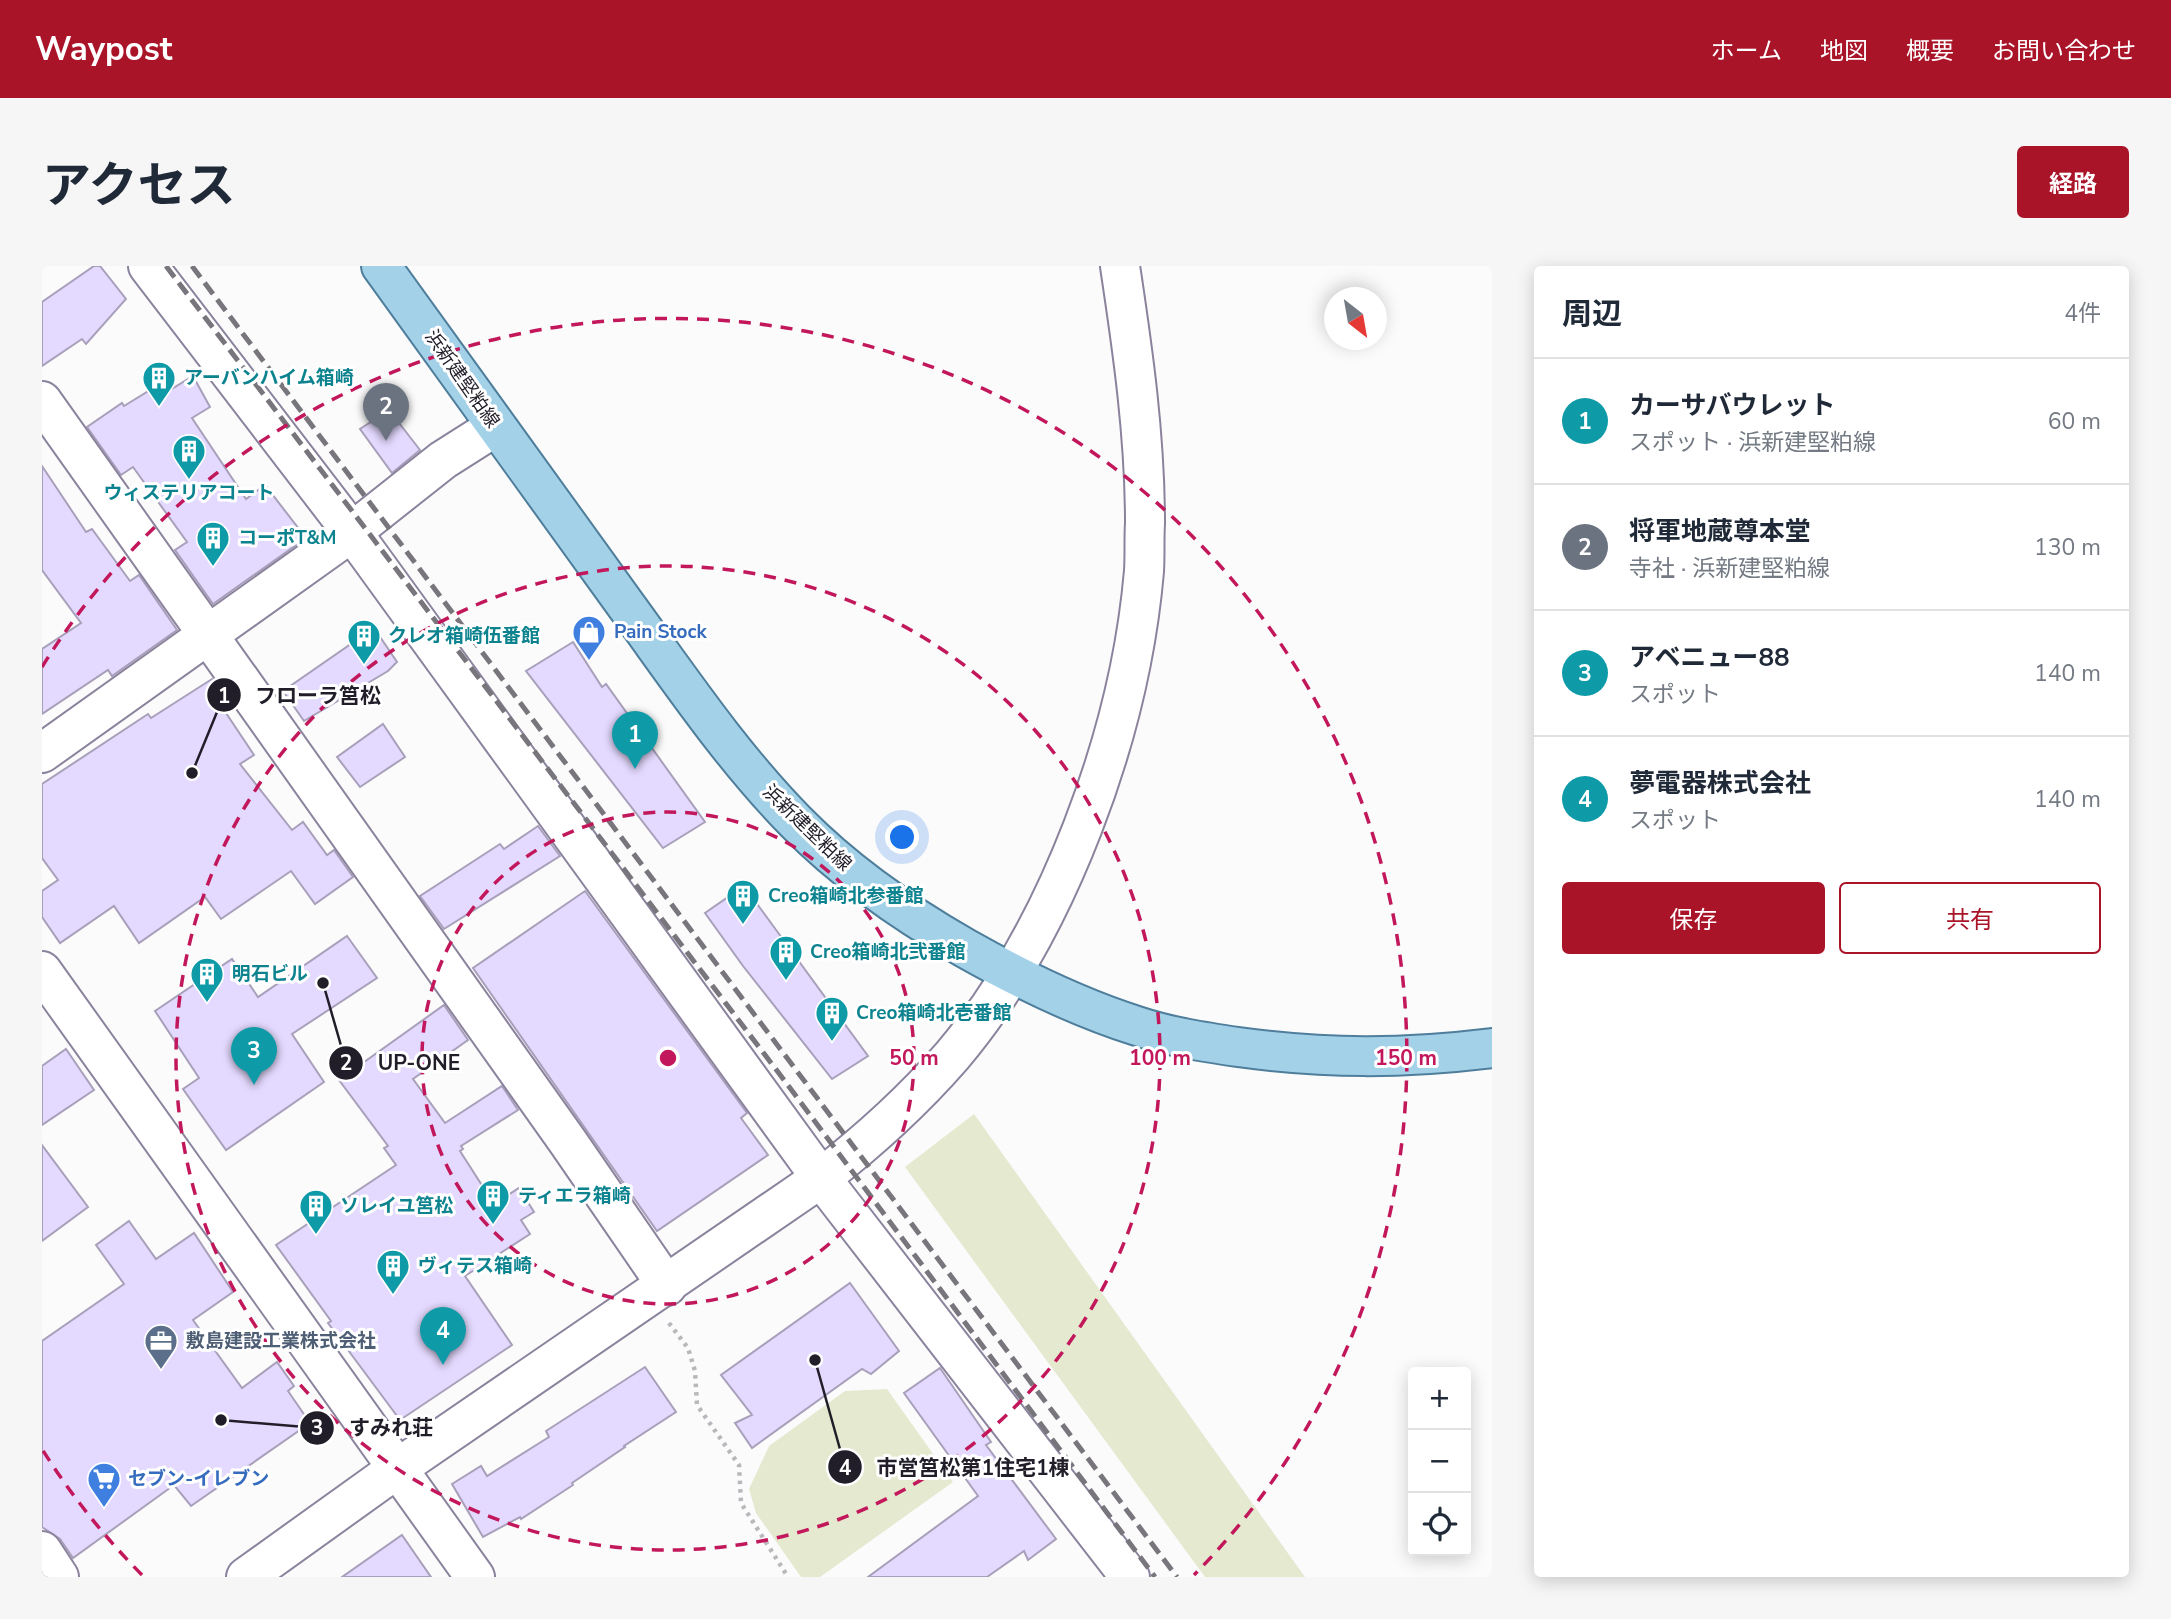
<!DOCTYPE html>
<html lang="ja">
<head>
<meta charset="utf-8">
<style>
	body { margin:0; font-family:"Nunito Sans","Noto Sans JP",sans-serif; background:#f6f6f7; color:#1f2937 }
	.controls { position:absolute; right:21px; bottom:21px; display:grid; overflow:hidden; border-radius:7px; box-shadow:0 4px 18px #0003 }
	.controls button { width:63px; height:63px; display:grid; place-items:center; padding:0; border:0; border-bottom:2px solid #e0e1e3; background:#fff; color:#1f2937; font:35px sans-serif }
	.compass { position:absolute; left:1282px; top:21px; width:63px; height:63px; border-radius:50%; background:#fff; box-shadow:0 4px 18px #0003; rotate:149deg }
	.you { position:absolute; left:861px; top:572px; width:24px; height:24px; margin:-18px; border:5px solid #fff; border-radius:50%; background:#1a73e8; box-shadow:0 0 0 10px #1a73e833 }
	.badge { display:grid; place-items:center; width:46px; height:46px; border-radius:50%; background:#aa1428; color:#fff; font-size:23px; font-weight:700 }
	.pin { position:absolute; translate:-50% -58px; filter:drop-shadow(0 2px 4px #0008) }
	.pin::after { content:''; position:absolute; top:37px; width:24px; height:21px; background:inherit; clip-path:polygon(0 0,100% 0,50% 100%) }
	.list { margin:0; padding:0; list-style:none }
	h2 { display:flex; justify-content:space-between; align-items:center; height:91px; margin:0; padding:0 28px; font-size:30px }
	h2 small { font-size:23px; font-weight:400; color:#747a83 }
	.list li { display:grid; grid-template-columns:46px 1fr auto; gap:21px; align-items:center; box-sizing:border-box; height:126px; padding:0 28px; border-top:2px solid #e0e1e3 }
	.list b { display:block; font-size:26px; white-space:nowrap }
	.list p { margin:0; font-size:23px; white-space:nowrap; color:#747a83 }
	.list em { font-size:23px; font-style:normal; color:#747a83 }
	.actions { display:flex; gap:14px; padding:21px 28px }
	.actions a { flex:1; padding:16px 0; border:2px solid #aa1428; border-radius:7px; text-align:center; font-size:24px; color:#aa1428 }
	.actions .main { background:#aa1428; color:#fff }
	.icon { flex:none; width:38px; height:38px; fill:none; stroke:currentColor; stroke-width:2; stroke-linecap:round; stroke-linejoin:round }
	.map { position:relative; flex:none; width:1450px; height:1311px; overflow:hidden; border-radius:7px }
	header { display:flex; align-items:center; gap:42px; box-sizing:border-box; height:98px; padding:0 35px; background:#aa1428; color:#fff }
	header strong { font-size:33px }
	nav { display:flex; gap:38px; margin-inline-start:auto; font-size:24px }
	.intro { display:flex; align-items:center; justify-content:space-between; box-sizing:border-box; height:168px; padding:0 42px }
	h1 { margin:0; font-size:49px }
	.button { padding:18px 32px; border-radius:7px; background:#aa1428; color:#fff; font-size:24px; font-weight:700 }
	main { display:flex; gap:42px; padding:0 42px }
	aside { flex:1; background:#fff; border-radius:7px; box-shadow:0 4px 18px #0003 }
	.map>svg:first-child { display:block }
	.green { fill:#e4e9cf }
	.building { fill:#e4d9fe; stroke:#a8a0ba; stroke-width:2 }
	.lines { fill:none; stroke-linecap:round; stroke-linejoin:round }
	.minor-casing { stroke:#8b839d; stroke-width:42 }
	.major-casing { stroke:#4e7e9b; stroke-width:42 }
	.path { stroke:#b9b7bb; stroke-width:4.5; stroke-dasharray:3.5 5; stroke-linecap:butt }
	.minor { stroke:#fff; stroke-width:38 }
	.major { stroke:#a3d1e8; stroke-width:38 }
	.rail { stroke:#78757c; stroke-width:5; stroke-dasharray:14 7; stroke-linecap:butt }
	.ring { fill:none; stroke:#c2185b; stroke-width:3.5; stroke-dasharray:12 9 }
	.labels { text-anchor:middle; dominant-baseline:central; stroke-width:6; stroke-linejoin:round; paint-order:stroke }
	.culture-label { font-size:19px; font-weight:bold; fill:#0d838f; stroke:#fff; text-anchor:start }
	.street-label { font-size:19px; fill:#221e29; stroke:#fff }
	.shop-label { font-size:19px; font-weight:bold; fill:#366cbe; stroke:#fff; text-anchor:start }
	.service-label { font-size:19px; font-weight:bold; fill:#4e5e75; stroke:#fff; text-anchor:start }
	.centre { fill:#c2185b; stroke:#fff; stroke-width:3.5 }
	.ring-label { font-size:21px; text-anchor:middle; font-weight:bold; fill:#c2185b; stroke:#fff; stroke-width:6; stroke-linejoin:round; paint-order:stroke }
	.leader { fill:none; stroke:#221e29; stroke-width:2.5 }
	.callout-dot { fill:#221e29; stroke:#fff; stroke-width:2.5 }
	.mark-label { font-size:21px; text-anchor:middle; font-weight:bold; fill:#fff }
	.callout-label { font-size:21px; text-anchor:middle; font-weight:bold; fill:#221e29; stroke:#fff; stroke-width:6; stroke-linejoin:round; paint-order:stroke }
</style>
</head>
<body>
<header>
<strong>Waypost</strong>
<nav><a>ホーム</a><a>地図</a><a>概要</a><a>お問い合わせ</a></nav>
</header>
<div class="intro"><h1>アクセス</h1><a class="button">経路</a></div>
<main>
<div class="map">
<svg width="1450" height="1311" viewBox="0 0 1450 1311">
	<rect width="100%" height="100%" fill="#fbfbfb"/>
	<!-- green -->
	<g class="green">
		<polygon points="932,848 1263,1311 1163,1311 863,901"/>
		<polygon points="845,1123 911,1216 778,1311 759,1311 714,1247 707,1223 727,1180 803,1125"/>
	</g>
	<!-- building -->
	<g class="building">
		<polygon points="52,0 58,0 84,33 44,78 40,73 0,100 0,36"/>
		<polygon points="151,110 168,141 150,152 204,233 223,219 264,272 171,338 133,284 145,276 91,201 79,209 45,161 80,137 82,140 118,118 123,127"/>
		<polygon points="347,144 378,184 350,207 318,163"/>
		<polygon points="0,200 44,266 50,263 88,315 97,309 135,364 70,410 66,404 0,448 0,383 39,357 0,304"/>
		<polygon points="332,362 355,396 346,405 262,455 241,425"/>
		<polygon points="531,376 560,421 564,418 663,556 621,582 484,405"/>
		<polygon points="170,413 191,442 184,447 212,489 198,498 250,564 261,556 285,589 292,584 311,611 273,638 249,605 179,653 163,631 97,677 72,640 18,677 0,651 0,625 16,614 0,592 0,518 106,448 109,452"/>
		<polygon points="341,458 363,491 318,521 295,491"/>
		<polygon points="496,560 518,590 402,663 378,630 458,578 462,583"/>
		<polygon points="702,620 826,790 790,813 701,700 663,647"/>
		<polygon points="543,625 705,847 699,852 726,889 615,965 431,702"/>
		<polygon points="305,670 335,712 250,768 282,816 184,884 141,823 157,812 113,745 190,693 216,731"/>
		<polygon points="402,739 426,774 371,813 403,857 460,820 476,844 419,880 421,883 418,885 452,938 477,922 492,946 479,954 488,968 423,1010 470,1079 358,1154 286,1057 289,1055 234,979 354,899 342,882 346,880 297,814"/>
		<polygon points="24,783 52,824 0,859 0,800"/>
		<polygon points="0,879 46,941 0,975"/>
		<polygon points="87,955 114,993 152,967 191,1026 151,1054 200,1122 235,1096 252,1120 246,1125 268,1157 149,1240 132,1219 31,1292 18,1273 0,1261 0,1075 82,1018 54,979"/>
		<polygon points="808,1017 857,1085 829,1108 820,1103 710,1182 693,1157 710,1149 679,1109"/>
		<polygon points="603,1101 634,1146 582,1180 583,1181 530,1217 531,1219 479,1253 478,1251 441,1271 410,1218 439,1200 445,1210 507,1171 504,1165"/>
		<polygon points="898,1102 949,1176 944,1179 1014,1273 986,1294 982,1285 945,1311 826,1311 936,1230 862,1127"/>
		<polygon points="360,1269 389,1311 300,1311"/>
	</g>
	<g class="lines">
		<defs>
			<g id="minor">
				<polyline points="106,0 310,266 779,912 1088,1311"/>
				<polyline points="0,135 526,876 625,1020"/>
				<polyline points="0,487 310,266 401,194 453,161"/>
				<polyline points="0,705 433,1311"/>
				<polyline points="0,1285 17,1311"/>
				<path d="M204 1311 356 1202 779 912C828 874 869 837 910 790 1016 665 1088 468 1102 305 1103 289 1102 273 1103 257 1103 170 1091 86 1078 0"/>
			</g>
			<path id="major" d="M339 0C420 113 501 226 583 338 637 412 689 490 754 556 803 606 862 647 923 682 978 713 1035 741 1095 760 1128 771 1162 776 1196 781 1285 793 1360 793 1450 782"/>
		</defs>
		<!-- minor casing -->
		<use href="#minor" class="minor-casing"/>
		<!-- major casing -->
		<use href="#major" class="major-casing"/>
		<!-- path -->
		<polyline class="path" points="627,1057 646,1082 653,1105 655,1139 697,1199 699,1237 746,1311"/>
		<!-- minor -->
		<use href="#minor" class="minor"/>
		<!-- major -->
		<use href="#major" class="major"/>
		<!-- rail -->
		<g class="rail">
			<polyline points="124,0 739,810 1113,1311"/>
			<polyline points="150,0 1135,1311"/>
		</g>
	</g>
	<!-- distance rings -->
	<g class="ring">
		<circle cx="626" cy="792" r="246"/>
		<circle cx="626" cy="792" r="492"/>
		<path d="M100 1309A738 738 0 0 1 0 1183M0 401A738 738 0 1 1 1152 1309"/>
	</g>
	<!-- icons -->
	<defs>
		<symbol id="building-pin" viewBox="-11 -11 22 30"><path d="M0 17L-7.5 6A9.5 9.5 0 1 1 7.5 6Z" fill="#0f9aa8" stroke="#fff"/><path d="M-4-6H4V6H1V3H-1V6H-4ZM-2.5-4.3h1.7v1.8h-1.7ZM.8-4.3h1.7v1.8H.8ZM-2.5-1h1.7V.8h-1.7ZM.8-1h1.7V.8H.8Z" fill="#fff"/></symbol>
		<symbol id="shop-pin" viewBox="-11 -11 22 30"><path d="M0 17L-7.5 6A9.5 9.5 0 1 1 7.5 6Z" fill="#3f7fe0" stroke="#fff"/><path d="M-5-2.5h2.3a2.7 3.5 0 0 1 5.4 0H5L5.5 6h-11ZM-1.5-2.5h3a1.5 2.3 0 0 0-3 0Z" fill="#fff"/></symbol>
		<symbol id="office-pin" viewBox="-11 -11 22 30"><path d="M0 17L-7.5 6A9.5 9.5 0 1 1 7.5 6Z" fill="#5c6f8a" stroke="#fff"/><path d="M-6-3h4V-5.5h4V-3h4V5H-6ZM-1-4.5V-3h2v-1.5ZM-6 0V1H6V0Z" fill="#fff"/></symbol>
		<symbol id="supermarket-pin" viewBox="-11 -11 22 30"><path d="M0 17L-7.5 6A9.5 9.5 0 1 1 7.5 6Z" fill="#3f7fe0" stroke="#fff"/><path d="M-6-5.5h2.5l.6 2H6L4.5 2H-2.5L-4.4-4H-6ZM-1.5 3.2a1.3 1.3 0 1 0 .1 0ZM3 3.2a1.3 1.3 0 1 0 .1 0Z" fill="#fff"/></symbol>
	</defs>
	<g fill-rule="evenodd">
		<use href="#building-pin" x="98" y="93" width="38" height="52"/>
		<use href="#building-pin" x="128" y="166" width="38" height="52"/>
		<use href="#building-pin" x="152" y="253" width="38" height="52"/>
		<use href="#shop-pin" x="528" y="347" width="38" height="52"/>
		<use href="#building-pin" x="303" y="351" width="38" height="52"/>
		<use href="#building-pin" x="682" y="611" width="38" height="52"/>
		<use href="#building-pin" x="725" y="667" width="38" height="52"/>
		<use href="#building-pin" x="146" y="689" width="38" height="52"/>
		<use href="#building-pin" x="771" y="728" width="38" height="52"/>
		<use href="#building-pin" x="432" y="911" width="38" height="52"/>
		<use href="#building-pin" x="255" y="921" width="38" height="52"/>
		<use href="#building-pin" x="332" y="981" width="38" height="52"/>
		<use href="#office-pin" x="100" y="1056" width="38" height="52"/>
		<use href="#supermarket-pin" x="43" y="1194" width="38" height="52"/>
	</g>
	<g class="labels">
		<!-- culture labels -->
		<g class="culture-label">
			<text x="142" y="112">アーバンハイム箱崎</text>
			<text x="147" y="227" text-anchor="middle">ウィステリアコート</text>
			<text x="196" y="272">コーポT&amp;M</text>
			<text x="346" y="370">クレオ箱崎伍番館</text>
			<text x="726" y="630">Creo箱崎北参番館</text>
			<text x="768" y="686">Creo箱崎北弐番館</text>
			<text x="190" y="708">明石ビル</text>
			<text x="814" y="747">Creo箱崎北壱番館</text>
			<text x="476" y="930">ティエラ箱崎</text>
			<text x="298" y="940">ソレイユ筥松</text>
			<text x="376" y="1000">ヴィテス箱崎</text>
		</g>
		<!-- street labels -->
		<g class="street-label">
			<text transform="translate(420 113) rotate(55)">浜新建堅粕線</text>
			<text transform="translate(765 562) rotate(44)">浜新建堅粕線</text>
		</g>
		<!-- shop labels -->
		<g class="shop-label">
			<text x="572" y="366">Pain Stock</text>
			<text x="86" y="1213">セブン-イレブン</text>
		</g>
		<!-- service labels -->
		<g class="service-label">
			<text x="144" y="1075">敷島建設工業株式会社</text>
		</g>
	</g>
	<circle cx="626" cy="792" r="10" class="centre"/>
	<g class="ring-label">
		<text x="872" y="799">50 m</text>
		<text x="1118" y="799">100 m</text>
		<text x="1364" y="799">150 m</text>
	</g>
	<!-- callouts -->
	<path class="leader" d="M150 507L182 429M281 717L304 797M179 1154L275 1162M773 1094L803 1201"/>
	<g class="callout-dot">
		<circle cx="150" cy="507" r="7"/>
		<circle cx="281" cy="717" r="7"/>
		<circle cx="179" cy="1154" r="7"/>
		<circle cx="773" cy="1094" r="7"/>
		<circle cx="182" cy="429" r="18"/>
		<circle cx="304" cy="797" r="18"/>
		<circle cx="275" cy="1162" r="18"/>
		<circle cx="803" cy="1201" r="18"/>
	</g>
	<g class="mark-label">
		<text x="182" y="437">1</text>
		<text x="304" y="804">2</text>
		<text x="275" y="1169">3</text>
		<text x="803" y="1209">4</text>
	</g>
	<g class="callout-label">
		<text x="276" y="437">フローラ筥松</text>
		<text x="377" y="804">UP-ONE</text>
		<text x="349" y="1169">すみれ荘</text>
		<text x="931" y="1209">市営筥松第1住宅1棟</text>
	</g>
</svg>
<div class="controls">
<button>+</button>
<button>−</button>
<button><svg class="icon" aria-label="locate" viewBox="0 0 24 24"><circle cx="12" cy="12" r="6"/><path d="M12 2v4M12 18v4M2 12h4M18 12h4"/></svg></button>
</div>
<svg class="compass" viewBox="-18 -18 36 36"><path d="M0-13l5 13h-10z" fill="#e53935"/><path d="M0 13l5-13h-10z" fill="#747a83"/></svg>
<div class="you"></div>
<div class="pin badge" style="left:593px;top:503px;background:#0f9aa8">1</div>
<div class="pin badge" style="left:344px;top:175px;background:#6b7280">2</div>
<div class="pin badge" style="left:212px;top:819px;background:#0f9aa8">3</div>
<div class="pin badge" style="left:401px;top:1099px;background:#0f9aa8">4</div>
</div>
<aside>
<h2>周辺<small>4件</small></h2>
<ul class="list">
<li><span class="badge" style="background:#0f9aa8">1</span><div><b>カーサバウレット</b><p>スポット · 浜新建堅粕線</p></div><em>60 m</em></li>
<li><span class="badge" style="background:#6b7280">2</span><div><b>将軍地蔵尊本堂</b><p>寺社 · 浜新建堅粕線</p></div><em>130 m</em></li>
<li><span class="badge" style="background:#0f9aa8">3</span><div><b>アベニュー88</b><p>スポット</p></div><em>140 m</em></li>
<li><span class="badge" style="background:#0f9aa8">4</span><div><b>夢電器株式会社</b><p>スポット</p></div><em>140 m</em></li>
</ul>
<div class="actions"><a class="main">保存</a><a>共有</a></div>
</aside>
</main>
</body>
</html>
